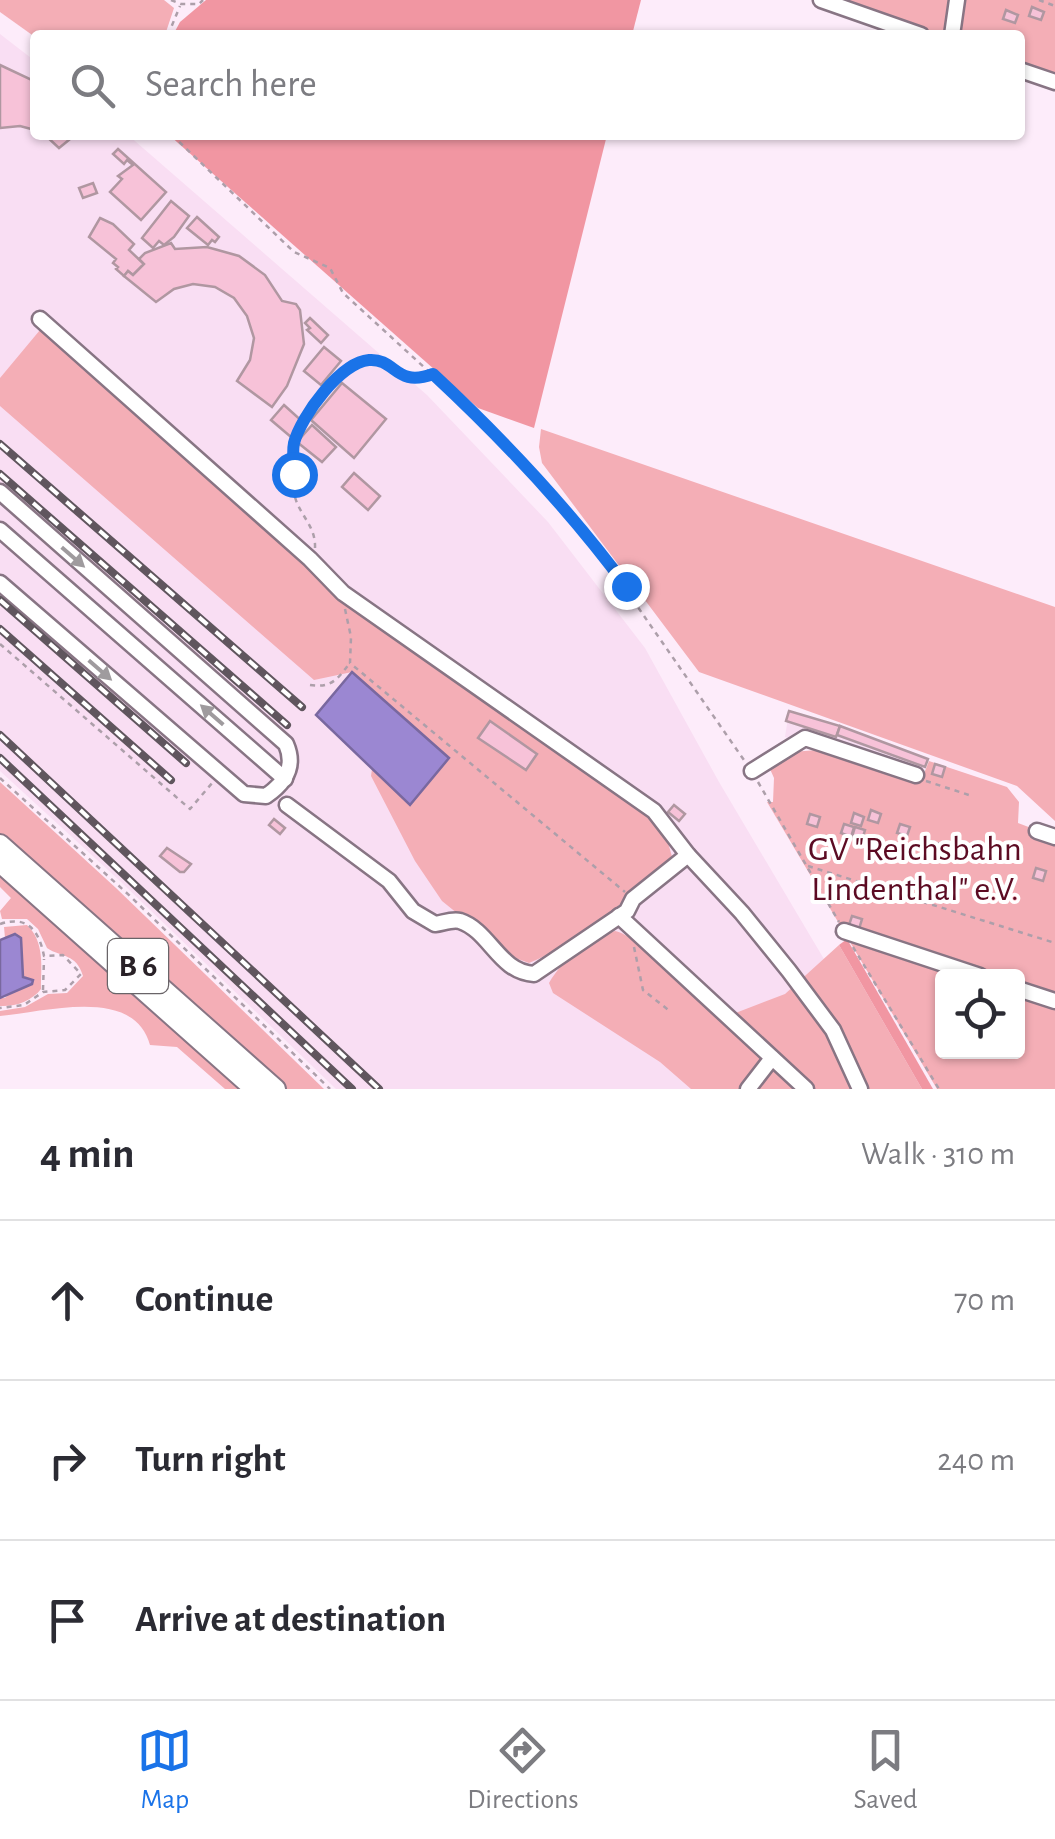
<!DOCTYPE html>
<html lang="en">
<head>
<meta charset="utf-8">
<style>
	body { margin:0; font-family:"Alegreya Sans",sans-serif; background:#f2f2f3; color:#2b2b33 }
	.controls { position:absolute; right:30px; bottom:30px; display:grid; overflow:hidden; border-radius:10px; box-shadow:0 2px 8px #0004 }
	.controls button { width:90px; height:90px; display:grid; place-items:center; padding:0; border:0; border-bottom:2px solid #e1e1e2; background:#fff; color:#2b2b33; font:50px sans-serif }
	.stop { position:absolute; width:30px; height:30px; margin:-22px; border:8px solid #1a73e8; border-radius:50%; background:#fff }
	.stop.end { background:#1a73e8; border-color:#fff; box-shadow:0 2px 10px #0008 }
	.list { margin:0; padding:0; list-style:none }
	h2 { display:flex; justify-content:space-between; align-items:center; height:130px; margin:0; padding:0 40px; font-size:42px }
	h2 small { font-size:32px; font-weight:400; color:#7c7c81 }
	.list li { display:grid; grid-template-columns:65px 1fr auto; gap:30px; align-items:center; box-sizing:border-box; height:160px; padding:0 40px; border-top:2px solid #e1e1e2 }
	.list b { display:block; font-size:38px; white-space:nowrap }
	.list em { font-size:32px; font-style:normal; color:#7c7c81 }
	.icon { flex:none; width:55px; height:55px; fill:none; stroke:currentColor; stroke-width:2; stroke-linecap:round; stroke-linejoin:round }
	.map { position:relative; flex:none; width:1055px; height:1089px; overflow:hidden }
	.search { position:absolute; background:#fff; box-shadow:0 2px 8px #0004; left:30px; right:30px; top:30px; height:110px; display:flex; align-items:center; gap:25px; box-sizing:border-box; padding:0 35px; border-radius:10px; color:#7c7c81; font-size:38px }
	.sheet { height:610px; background:#fff }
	nav { display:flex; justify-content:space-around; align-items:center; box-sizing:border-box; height:140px; border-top:2px solid #e1e1e2; background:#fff; font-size:28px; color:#7c7c81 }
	nav a { display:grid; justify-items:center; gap:5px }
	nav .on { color:#1a73e8 }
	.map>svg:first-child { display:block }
	.built { fill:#f9def3 }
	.green { fill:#f4aeb6; fill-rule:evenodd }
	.forest { fill:#f196a2 }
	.water { fill:#9b87d2; stroke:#79689f; stroke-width:2.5 }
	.building { fill:#f7c2d8; stroke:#b097a1; stroke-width:2.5 }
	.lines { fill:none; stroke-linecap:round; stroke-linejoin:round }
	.minor-casing { stroke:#887584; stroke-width:19 }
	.major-casing { stroke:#887584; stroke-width:22 }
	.path { stroke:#ad9faa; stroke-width:2.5; stroke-dasharray:5 5; stroke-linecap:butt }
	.minor { stroke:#fff; stroke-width:14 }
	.major { stroke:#fff; stroke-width:18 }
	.rail-casing { stroke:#60565e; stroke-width:8 }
	.rail { stroke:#fff; stroke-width:4; stroke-dasharray:11; stroke-linecap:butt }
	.oneway { fill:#9f9b9e }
	.route { stroke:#1a73e8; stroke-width:12 }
	.labels { text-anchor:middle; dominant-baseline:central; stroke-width:8; stroke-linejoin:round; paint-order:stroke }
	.shield { fill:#fff; stroke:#696468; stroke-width:2.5 }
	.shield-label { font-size:32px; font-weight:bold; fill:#292127 }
	.park-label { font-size:35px; fill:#5c0b23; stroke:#fff }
</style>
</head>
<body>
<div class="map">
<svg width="1055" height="1089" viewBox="0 0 1055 1089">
	<rect width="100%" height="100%" fill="#fdecfa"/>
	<!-- built -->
	<g class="built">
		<polygon points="0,34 35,61 35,135 128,135 427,395 548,522 645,648 719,782 901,1089 336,1089 120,881 0,771"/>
		<polygon points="789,711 928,759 921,779 785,737"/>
	</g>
	<!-- green -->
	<g class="green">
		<polygon points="0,0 164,0 174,8 165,35 35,37 0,12"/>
		<polygon points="843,0 1055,0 1055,75 1020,63 1020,35 942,35"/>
		<path d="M40 330 360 610 652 815 664 829 673 860C631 895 579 943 529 963L510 956 442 901 415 861 371 776 372 769 410 804 352 672 314 680 0 406V378Z"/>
		<polygon points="541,429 1055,607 1055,821 1017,786 699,672 542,463 539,447"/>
		<path d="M817 750 921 781 929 761 1007 787 1019 802 1018 823 1055 837V1089H937L767 802H773L774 778 770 769 792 752ZM942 976H1018V1052H942Z"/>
		<polygon points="0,782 116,888 324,1089 286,1089 0,836"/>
		<path d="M0 871 244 1089H225L177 1047 150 1045C134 986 46 1012 0 1016V1011L25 1007 48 994 67 993 83 976C76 953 62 958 47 948L38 929 27 919H2L0 911 11 898 0 887Z"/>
		<path d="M27 925C45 942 41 967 41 989 32 1001 15 1007 0 1006V998H5L23 977 15 934 5 938 4 927Z"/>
		<path d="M615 931C636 934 701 1001 720 1019L785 994 839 945 922 1089H691L660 1062 553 993 549 983C564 958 587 938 615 931Z"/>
	</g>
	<!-- forest -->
	<g class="forest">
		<polygon points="206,0 641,0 632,35 173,35 180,22"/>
		<polygon points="169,135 607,135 534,428 478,408"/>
		<polygon points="847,939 933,1089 922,1089 839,945"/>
	</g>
	<!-- water -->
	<g class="water">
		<polygon points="352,672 449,758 410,805 316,715"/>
		<polygon points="15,934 21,938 23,977 33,980 32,984 0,998 0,940"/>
	</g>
	<!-- building -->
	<g class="building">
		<polygon points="1032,7 1044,12 1041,20 1029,16"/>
		<polygon points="1006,10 1018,15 1015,23 1003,19"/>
		<polygon points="0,65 32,80 35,130 20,126 0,128"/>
		<polygon points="45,135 75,135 59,148"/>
		<polygon points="118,149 166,192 141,220 110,192 122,179 118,176 133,165 127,160 124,164 113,154"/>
		<polygon points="93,183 97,193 83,198 79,188"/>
		<polygon points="171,201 189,216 174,237 164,245 159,241 153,248 142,238"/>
		<polygon points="197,217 219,237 215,242 212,240 208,245 187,228"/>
		<polygon points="100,218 113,224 134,244 129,250 144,264 133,275 128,271 124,276 116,269 118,267 113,263 116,259 89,237"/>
		<polygon points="171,243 175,249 207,247 239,256 265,275 282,301 296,304 300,310 304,344 287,386 272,407 237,381 250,360 254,338 247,316 234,298 215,287 193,284 174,289 156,302 124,276 128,271 133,275 144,264 139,259 145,253"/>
		<polygon points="310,318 328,335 321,343 307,330 310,328 305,323"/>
		<polygon points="324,347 341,361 321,385 304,371"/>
		<polygon points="342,383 386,419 354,458 311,420"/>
		<polygon points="284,405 304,423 291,437 271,420"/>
		<polygon points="312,425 336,447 322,462 297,442"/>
		<polygon points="354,473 380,496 368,510 342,487"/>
		<polygon points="789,711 840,726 836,737 786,721"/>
		<polygon points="490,721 537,754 526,770 478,738"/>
		<polygon points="840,726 928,759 925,767 837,735"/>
		<polygon points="935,764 945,767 942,777 932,774"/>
		<polygon points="674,805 685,814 679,821 668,812"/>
		<polygon points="871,810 881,814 878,823 868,820"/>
		<polygon points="854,813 864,817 861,826 851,823"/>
		<polygon points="810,814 820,817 817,827 807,824"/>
		<polygon points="274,819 285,828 280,834 269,825"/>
		<polygon points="844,824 854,827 851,837 841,833"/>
		<polygon points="900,824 910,827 907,836 897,833"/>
		<polygon points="855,827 865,830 862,840 852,837"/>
		<polygon points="930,841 940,844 937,853 927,850"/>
		<polygon points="167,848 191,864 184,872 180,872 160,856"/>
		<polygon points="1036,868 1046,871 1043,881 1033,878"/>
		<polygon points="852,916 862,919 859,929 849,925"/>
	</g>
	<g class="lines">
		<defs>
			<g id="minor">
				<polyline points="821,0 921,35"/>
				<polyline points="952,35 957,0"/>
				<polyline points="1020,70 1055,82"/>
				<polyline points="40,319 310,559 343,593 654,811 688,855 742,913 789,971 833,1030 860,1089"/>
				<path d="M0 492 286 744C296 767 285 783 266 796L244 794 0 583"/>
				<polyline points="0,530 285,779"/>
				<polyline points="752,771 805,738 916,775"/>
				<path d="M287 805 389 881 413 911 435 924C443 923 452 919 460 921 490 931 499 972 534 974L627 911 633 899 688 855"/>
				<polyline points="1037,831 1055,837"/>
				<polyline points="619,916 806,1089"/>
				<polyline points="844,931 980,976"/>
				<polyline points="1018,989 1055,1001"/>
				<polyline points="748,1089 772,1058"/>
			</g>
			<g id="major">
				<polyline points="0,844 276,1089"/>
				<polyline points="0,863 254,1089"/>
			</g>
		</defs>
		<!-- minor casing -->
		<use href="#minor" class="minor-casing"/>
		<!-- major casing -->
		<use href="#major" class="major-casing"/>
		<!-- path -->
		<g class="path">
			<polyline points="171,0 181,4 199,4 203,0"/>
			<polyline points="1039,0 1055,6"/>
			<polyline points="168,35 180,6"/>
			<polyline points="172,135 294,252 330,268 343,293 508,444 583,528 746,763"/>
			<path d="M315 548C316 524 297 514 294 492 292 478 292 458 294 445 297 428 331 377 346 368 351 364 362 361 368 360 394 357 395 388 432 375"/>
			<polyline points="345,609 351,637 350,663 625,892"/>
			<polyline points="0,644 190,809 213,782"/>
			<path d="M310 685C331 688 337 680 349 664"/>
			<polyline points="0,778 130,896 330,1089"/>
			<polyline points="926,781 972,796"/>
			<polyline points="758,782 839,922"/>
			<polyline points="808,866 1055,943"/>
			<path d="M0 924C27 915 39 930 44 956L63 955 81 974 65 990 43 992 24 1005 0 1008"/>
			<polyline points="634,947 643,990 671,1012"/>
			<polyline points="853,947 939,1089"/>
			<polyline points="43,990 44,959"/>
		</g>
		<!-- minor -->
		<use href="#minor" class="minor"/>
		<!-- major -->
		<use href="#major" class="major"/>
		<defs>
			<g id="rail">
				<polyline points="0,444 302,707"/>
				<polyline points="0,474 287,725"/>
				<polyline points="0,600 186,763"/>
				<polyline points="0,629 171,780"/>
				<polyline points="0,735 379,1089"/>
				<polyline points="0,758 352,1089"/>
			</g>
		</defs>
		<!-- rail casing -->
		<use href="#rail" class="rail-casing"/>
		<!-- rail -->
		<use href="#rail" class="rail"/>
	</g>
	<!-- one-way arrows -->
	<defs><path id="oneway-solid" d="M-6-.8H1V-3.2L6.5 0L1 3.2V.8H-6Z" transform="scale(2.5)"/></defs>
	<g class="oneway">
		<use href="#oneway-solid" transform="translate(73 557) rotate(41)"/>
		<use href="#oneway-solid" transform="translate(100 670) rotate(41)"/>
		<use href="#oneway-solid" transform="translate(212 715) rotate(-139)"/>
	</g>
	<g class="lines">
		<!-- route -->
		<path class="route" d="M294 474C294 464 292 452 294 443 301 416 341 362 369 360 396 358 395 388 433 374 504 440 568 508 626 586"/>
	</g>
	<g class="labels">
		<!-- shield labels -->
		<rect class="shield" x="108" y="939" width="60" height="54" rx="8"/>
		<g class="shield-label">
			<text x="138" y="966">B 6</text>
		</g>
		<!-- park labels -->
		<g class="park-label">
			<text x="915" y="849">GV "Reichsbahn<tspan x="915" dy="40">Lindenthal" e.V.</tspan></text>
		</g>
	</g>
</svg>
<div class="controls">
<button><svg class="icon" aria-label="locate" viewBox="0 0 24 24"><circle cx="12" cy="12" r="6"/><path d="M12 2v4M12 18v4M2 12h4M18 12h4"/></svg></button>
</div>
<div class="stop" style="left:294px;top:474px"></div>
<div class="stop end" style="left:626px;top:586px"></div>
<div class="search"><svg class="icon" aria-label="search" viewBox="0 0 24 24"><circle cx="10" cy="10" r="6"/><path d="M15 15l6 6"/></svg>Search here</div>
</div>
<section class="sheet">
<h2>4 min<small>Walk · 310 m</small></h2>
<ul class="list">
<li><svg class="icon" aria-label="ahead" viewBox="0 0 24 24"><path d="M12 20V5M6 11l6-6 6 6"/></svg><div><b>Continue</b></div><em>70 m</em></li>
<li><svg class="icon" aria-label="right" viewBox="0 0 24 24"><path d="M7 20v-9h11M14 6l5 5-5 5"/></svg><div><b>Turn right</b></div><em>240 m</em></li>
<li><svg class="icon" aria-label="arrive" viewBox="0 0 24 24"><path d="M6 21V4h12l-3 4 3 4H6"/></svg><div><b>Arrive at destination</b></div></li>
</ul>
</section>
<nav>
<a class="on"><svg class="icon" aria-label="map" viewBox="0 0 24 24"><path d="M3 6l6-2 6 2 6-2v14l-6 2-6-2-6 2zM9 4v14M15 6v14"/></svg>Map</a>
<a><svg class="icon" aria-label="directions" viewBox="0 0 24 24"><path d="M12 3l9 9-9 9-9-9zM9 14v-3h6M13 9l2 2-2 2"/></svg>Directions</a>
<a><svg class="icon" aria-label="saved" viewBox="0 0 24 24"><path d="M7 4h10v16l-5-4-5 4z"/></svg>Saved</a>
</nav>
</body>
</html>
